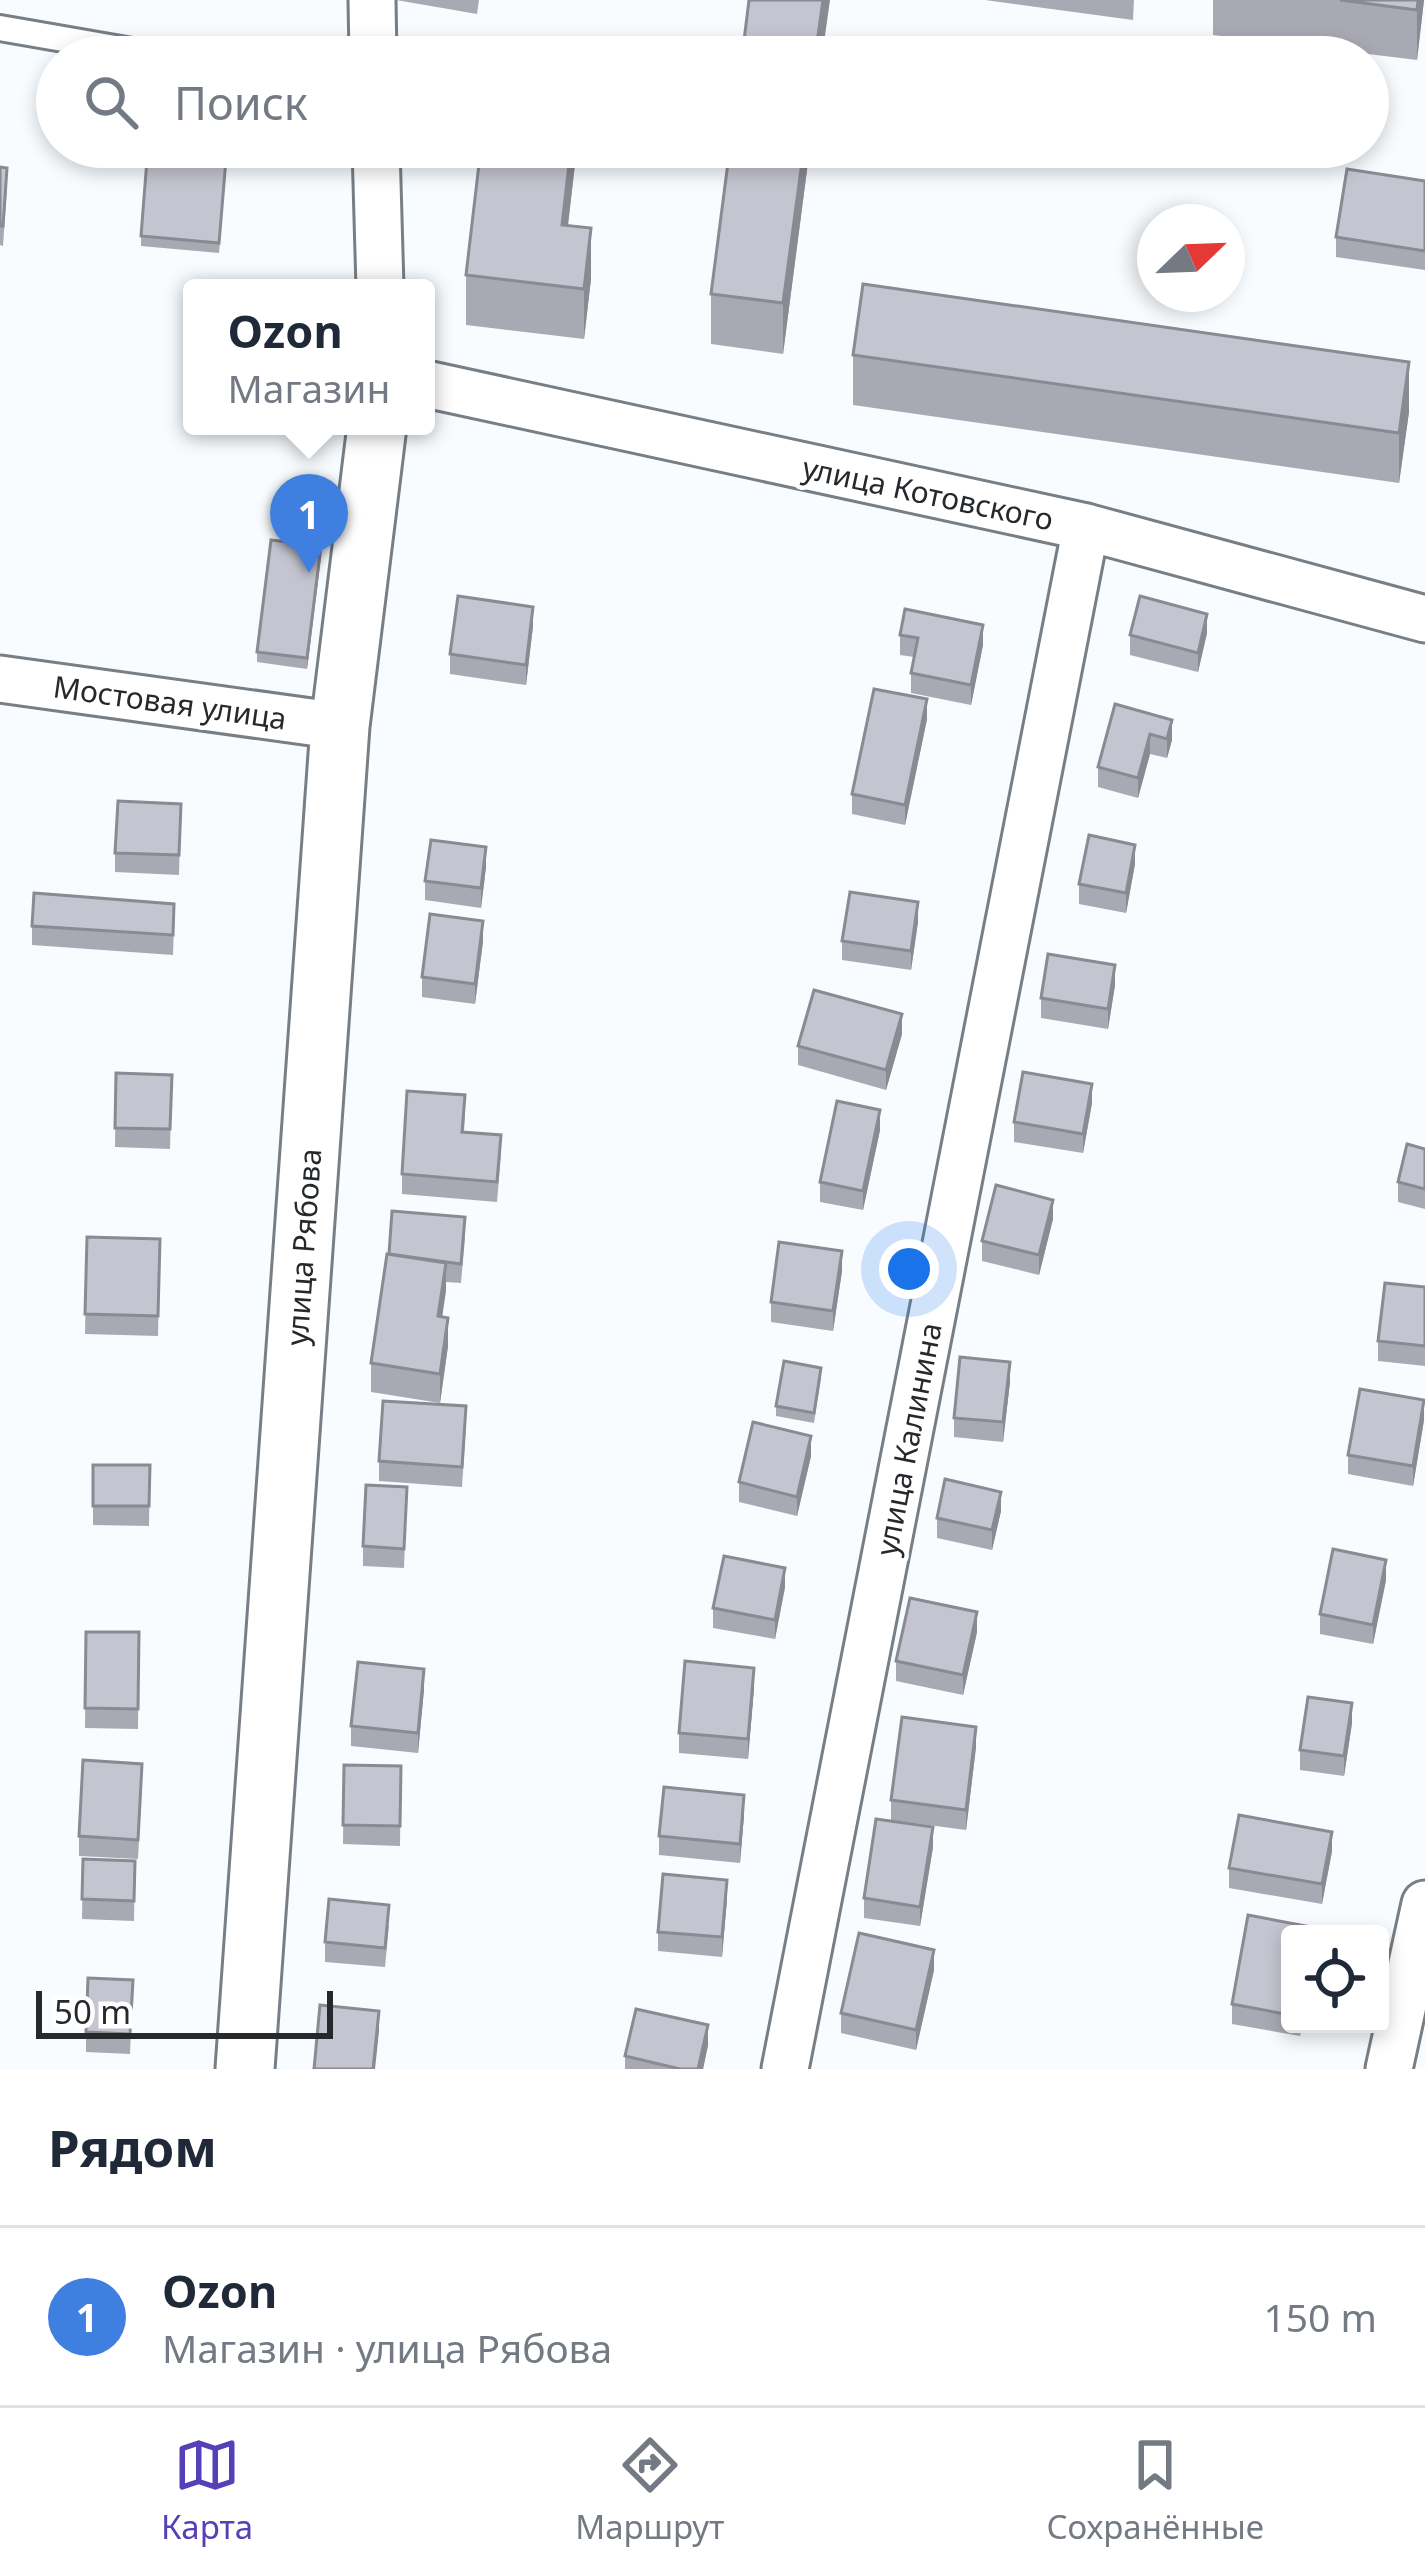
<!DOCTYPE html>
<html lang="ru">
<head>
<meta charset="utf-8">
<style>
	body { margin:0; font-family:"Noto Sans",sans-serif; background:#f2f2f3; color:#1f2937 }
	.controls { position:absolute; right:36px; bottom:36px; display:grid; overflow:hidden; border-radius:12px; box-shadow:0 6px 18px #0003 }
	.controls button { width:108px; height:108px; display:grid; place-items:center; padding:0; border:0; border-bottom:3px solid #e0e1e3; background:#fff; color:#1f2937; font:60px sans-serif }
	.compass { position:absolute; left:1137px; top:204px; width:108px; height:108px; border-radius:50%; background:#fff; box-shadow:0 6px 18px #0003; rotate:67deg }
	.scale { position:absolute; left:36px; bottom:30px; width:297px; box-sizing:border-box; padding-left:12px; border:6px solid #26292c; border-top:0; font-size:33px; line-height:42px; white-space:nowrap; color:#26292c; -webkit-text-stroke:9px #fff; paint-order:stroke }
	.you { position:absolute; left:909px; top:1269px; width:42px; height:42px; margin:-30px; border:9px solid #fff; border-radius:50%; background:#1a73e8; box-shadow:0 0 0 18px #1a73e833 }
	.badge { display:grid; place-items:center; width:78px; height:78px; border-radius:50%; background:#573fb7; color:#fff; font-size:39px; font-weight:700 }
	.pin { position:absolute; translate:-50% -99px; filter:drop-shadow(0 3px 6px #0008) }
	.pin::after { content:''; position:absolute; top:63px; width:42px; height:36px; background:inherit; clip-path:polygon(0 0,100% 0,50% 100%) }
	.popup { position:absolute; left:183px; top:279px; width:252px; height:156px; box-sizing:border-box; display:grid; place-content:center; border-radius:12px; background:#fff; filter:drop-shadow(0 3px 9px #0005); font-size:39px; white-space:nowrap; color:#747a83 }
	.popup b { font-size:45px; color:#1f2937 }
	.popup::after { content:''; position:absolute; left:50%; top:100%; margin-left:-24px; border:24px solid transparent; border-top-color:#fff }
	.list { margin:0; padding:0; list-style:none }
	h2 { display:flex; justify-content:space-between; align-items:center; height:156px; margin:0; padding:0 48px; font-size:51px }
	h2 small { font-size:39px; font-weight:400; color:#747a83 }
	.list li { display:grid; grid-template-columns:78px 1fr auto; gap:36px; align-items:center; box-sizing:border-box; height:180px; padding:0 48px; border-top:3px solid #e0e1e3 }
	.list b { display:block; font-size:45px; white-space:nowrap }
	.list p { margin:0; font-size:39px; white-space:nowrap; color:#747a83 }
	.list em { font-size:39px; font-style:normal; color:#747a83 }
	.icon { flex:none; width:66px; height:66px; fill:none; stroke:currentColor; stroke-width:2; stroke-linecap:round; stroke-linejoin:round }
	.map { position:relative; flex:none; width:1425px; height:2069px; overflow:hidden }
	.search { position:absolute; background:#fff; box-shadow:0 6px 18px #0003; left:36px; right:36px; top:36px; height:132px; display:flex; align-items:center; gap:30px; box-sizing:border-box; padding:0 42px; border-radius:66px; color:#747a83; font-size:45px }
	.sheet { height:336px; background:#fff }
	nav { display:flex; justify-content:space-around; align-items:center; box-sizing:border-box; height:168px; border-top:3px solid #e0e1e3; background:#fff; font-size:33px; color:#747a83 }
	nav a { display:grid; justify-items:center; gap:6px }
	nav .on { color:#573fb7 }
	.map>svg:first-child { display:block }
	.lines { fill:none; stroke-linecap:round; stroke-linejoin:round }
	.service-casing { stroke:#777f86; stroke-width:30 }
	.minor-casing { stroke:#777f86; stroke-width:51 }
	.tertiary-casing { stroke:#777f86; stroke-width:63 }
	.service { stroke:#fff; stroke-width:24 }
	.minor { stroke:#fff; stroke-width:45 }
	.tertiary { stroke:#fff; stroke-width:57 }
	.wall { fill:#a9a9b3 }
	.shaded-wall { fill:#898a92 }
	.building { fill:#c4c5d0; stroke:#898a92; stroke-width:3 }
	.labels { text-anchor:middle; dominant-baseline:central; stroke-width:9; stroke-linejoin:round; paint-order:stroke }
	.street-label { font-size:30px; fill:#26292c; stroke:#fff }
</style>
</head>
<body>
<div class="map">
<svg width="1425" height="2069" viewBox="0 0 1425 2069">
	<rect width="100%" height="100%" fill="#f8fcff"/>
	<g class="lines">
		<defs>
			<polyline id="service" points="0,28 167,57"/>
			<g id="minor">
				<polyline points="372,0 373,57"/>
				<polyline points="376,147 380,288"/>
				<polyline points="426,384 1086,527 1425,619"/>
				<polyline points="0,679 340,726"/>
				<polyline points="785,2069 1086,527"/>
				<polyline points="1389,2069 1425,1904"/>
			</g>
			<polyline id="tertiary" points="245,2069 340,726 377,426"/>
		</defs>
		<!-- service casing -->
		<use href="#service" class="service-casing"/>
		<!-- minor casing -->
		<use href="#minor" class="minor-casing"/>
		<!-- tertiary casing -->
		<use href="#tertiary" class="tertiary-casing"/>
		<!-- service -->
		<use href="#service" class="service"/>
		<!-- minor -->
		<use href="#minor" class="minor"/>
		<!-- tertiary -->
		<use href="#tertiary" class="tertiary"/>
	</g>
	<!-- wall -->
	<g class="wall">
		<polygon points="396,0 479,0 477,14"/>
		<polygon points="985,0 1134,0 1133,20"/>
		<polygon points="1213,0 1424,0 1417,60 1213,35"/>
		<polygon points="228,147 219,253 141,246 141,236"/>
		<polygon points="481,147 606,147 604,168 575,164 568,226 591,279 584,339 466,325 466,275"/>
		<polygon points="730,147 810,147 783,354 711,344 711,294"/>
		<polygon points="0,167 7,188 3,246 0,245"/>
		<polygon points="1425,181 1425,270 1336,257 1336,237"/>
		<polygon points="853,355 1409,412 1399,483 853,405"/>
		<polygon points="321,556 307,669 257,662 257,652"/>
		<polygon points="533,626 526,685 450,674 450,654"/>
		<polygon points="1207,633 1198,672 1130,655 1130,635"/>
		<polygon points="900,635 983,645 971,705 911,693 911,673 914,657 900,655"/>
		<polygon points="1115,704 1172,740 1167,758 1150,754 1138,798 1098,787 1098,767"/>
		<polygon points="927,719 905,825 852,814 852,794"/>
		<polygon points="181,804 179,875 115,872 115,853"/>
		<polygon points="1135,864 1126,913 1079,904 1079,884"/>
		<polygon points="486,867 481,908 425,900 425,881"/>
		<polygon points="918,922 911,970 842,960 842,941"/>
		<polygon points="174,923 173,955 32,945 32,926"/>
		<polygon points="483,941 475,1004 422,997 422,977"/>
		<polygon points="1115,985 1108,1029 1041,1018 1041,998"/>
		<polygon points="902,1034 886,1090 798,1065 798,1046"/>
		<polygon points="116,1073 172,1075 170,1149 115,1147"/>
		<polygon points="1092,1103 1083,1153 1014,1142 1014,1122"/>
		<polygon points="465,1115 464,1132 501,1154 497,1202 402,1194 402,1174"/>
		<polygon points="880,1130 863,1210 820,1202 820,1182"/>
		<polygon points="1425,1149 1425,1209 1398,1202 1398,1182"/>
		<polygon points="1053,1219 1039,1275 982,1261 982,1241"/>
		<polygon points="87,1237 160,1239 158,1336 85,1334"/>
		<polygon points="465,1237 461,1283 446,1282 442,1317 448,1346 440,1403 371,1392 371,1363 389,1254"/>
		<polygon points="842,1271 833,1331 771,1322 771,1302"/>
		<polygon points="1425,1287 1425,1366 1378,1361 1378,1341"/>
		<polygon points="821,1378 814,1423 776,1416 776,1406"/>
		<polygon points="1010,1382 1003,1442 954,1437 954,1418"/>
		<polygon points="1424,1420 1413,1486 1348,1474 1348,1455"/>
		<polygon points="466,1426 462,1487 379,1481 379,1461"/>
		<polygon points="811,1456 797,1516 739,1502 739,1482"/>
		<polygon points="93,1465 150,1465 149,1526 93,1525"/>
		<polygon points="407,1487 404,1568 363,1566 363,1546"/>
		<polygon points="1001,1511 992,1550 937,1538 937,1518"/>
		<polygon points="1386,1580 1373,1644 1320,1634 1320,1614"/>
		<polygon points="785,1587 775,1639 713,1628 713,1608"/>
		<polygon points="86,1632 139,1632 138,1729 85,1728"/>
		<polygon points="977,1632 963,1695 896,1681 896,1661"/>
		<polygon points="754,1688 748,1759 679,1753 679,1733"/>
		<polygon points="424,1689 418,1753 351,1746 351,1726"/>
		<polygon points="1352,1723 1344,1776 1300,1770 1300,1750"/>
		<polygon points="976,1747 966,1830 891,1820 891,1800"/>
		<polygon points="344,1765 401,1766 400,1846 343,1844"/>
		<polygon points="142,1783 138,1859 79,1856 79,1836"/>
		<polygon points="744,1815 740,1863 659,1855 659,1836"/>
		<polygon points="933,1847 920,1926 864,1918 864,1898"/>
		<polygon points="1332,1851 1322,1904 1229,1888 1229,1868"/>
		<polygon points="83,1859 135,1861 134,1921 82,1919"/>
		<polygon points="727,1899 722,1957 658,1951 658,1932"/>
		<polygon points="1248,1915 1316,1928 1316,1934 1290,1934 1290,2024 1303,2024 1300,2036 1232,2024 1232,2004"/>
		<polygon points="389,1925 385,1967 325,1962 325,1942"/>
		<polygon points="934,1970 916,2050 841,2033 841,2013"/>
		<polygon points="133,1980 130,2054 86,2052 86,2032"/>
		<polygon points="708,2045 703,2069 625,2069 625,2056"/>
	</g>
	<!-- shaded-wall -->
	<g class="shaded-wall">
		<polygon points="823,0 830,0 822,57 815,57"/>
		<polygon points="1418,0 1424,0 1417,60 1417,10"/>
		<polygon points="571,147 575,147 575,164 562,275 562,225"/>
		<polygon points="804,147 810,147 783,354 783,303"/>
		<polygon points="591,228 591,279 584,339 584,289"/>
		<polygon points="1409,362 1409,412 1399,483 1399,433"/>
		<polygon points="321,546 321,556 307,669 307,658"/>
		<polygon points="533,607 533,626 526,685 526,665"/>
		<polygon points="1207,614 1207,633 1198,672 1198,653"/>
		<polygon points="983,625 983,645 971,705 971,685"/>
		<polygon points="927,699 927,719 905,825 905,805"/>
		<polygon points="1172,720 1172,740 1167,758 1167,739"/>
		<polygon points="1150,734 1150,754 1138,798 1138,778"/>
		<polygon points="1135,845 1135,864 1126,913 1126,893"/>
		<polygon points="486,847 486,867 481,908 481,888"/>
		<polygon points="918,902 918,922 911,970 911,951"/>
		<polygon points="483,921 483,941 475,1004 475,984"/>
		<polygon points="1115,965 1115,985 1108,1029 1108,1009"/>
		<polygon points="902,1014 902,1034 886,1090 886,1070"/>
		<polygon points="1092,1084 1092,1103 1083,1153 1083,1134"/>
		<polygon points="880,1110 880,1130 863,1210 863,1191"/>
		<polygon points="1053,1200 1053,1219 1039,1275 1039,1255"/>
		<polygon points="842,1251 842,1271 833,1331 833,1311"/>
		<polygon points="446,1263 446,1291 438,1345 438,1316"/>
		<polygon points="448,1318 448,1346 440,1403 440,1374"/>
		<polygon points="1010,1362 1010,1382 1003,1442 1003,1422"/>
		<polygon points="1424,1400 1424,1420 1413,1486 1413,1466"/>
		<polygon points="811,1436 811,1456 797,1516 797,1497"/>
		<polygon points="1001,1492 1001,1511 992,1550 992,1530"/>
		<polygon points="1386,1560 1386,1580 1373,1644 1373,1625"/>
		<polygon points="785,1568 785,1587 775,1639 775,1620"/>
		<polygon points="977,1612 977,1632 963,1695 963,1675"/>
		<polygon points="754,1668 754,1688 748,1759 748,1739"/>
		<polygon points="424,1669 424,1689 418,1753 418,1733"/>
		<polygon points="1352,1703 1352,1723 1344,1776 1344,1756"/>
		<polygon points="976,1727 976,1747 966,1830 966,1810"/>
		<polygon points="744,1795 744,1815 740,1863 740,1844"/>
		<polygon points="933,1827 933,1847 920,1926 920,1907"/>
		<polygon points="1332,1832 1332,1851 1322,1904 1322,1884"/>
		<polygon points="727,1880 727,1899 722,1957 722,1937"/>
		<polygon points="934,1950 934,1970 916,2050 916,2030"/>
		<polygon points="379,2011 379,2031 375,2069 373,2069"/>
		<polygon points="708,2025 708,2045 703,2069 698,2069"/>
	</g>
	<!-- building -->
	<g class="building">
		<polygon points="749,0 823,0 815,57 742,57"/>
		<polygon points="1340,0 1418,0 1417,10"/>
		<polygon points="493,43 611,57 491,57"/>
		<polygon points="148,147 227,147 219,243 141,236"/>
		<polygon points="481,147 571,147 562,225 591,228 584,289 466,275"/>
		<polygon points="730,147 804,147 783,303 711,294"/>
		<polygon points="0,167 7,168 3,226 0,226"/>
		<polygon points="1347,169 1425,181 1425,251 1336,237"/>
		<polygon points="863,284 1409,362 1399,433 853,355"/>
		<polygon points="271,540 321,546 307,658 257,652"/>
		<polygon points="458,596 533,607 526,665 450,654"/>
		<polygon points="1140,596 1207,614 1198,653 1130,635"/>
		<polygon points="905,609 983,625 971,685 911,673 918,638 900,635"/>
		<polygon points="874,689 927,699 905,805 852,794"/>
		<polygon points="1115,704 1172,720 1167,739 1150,734 1138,778 1098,767"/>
		<polygon points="118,801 181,804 179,855 115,853"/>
		<polygon points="1089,835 1135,845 1126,893 1079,884"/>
		<polygon points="431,840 486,847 481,888 425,881"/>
		<polygon points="850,892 918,902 911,951 842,941"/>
		<polygon points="34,893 174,904 173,935 32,926"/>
		<polygon points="430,914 483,921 475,984 422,977"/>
		<polygon points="1048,954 1115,965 1108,1009 1041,998"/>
		<polygon points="814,990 902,1014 886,1070 798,1046"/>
		<polygon points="1023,1072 1092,1084 1083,1134 1014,1122"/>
		<polygon points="116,1073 172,1075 170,1129 115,1128"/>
		<polygon points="407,1091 465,1095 462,1132 501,1135 497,1182 402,1174"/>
		<polygon points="837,1101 880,1110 863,1191 820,1182"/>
		<polygon points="1407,1144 1425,1149 1425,1189 1398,1182"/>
		<polygon points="996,1185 1053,1200 1039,1255 982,1241"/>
		<polygon points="392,1211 465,1217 461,1264 389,1254"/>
		<polygon points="87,1237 160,1239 158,1316 85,1314"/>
		<polygon points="779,1242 842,1251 833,1311 771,1302"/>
		<polygon points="387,1254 446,1263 438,1316 448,1318 440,1374 371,1363"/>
		<polygon points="1385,1283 1425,1287 1425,1346 1378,1341"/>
		<polygon points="960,1357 1010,1362 1003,1422 954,1418"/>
		<polygon points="784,1361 821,1368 814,1413 776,1406"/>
		<polygon points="1360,1389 1424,1400 1413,1466 1348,1455"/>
		<polygon points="383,1401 466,1406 462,1467 379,1461"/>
		<polygon points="753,1422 811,1436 797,1497 739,1482"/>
		<polygon points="93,1465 150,1465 149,1506 93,1506"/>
		<polygon points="945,1479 1001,1492 992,1530 937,1518"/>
		<polygon points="366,1485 407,1487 404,1549 363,1546"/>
		<polygon points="1333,1549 1386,1560 1373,1625 1320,1614"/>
		<polygon points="724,1556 785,1568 775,1620 713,1608"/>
		<polygon points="910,1598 977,1612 963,1675 896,1661"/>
		<polygon points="86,1632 139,1632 138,1709 85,1708"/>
		<polygon points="685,1661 754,1668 748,1739 679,1733"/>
		<polygon points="358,1662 424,1669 418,1733 351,1726"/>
		<polygon points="1308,1697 1352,1703 1344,1756 1300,1750"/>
		<polygon points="902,1717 976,1727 966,1810 891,1800"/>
		<polygon points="83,1760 142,1764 138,1840 79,1836"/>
		<polygon points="344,1765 401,1766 400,1826 343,1825"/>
		<polygon points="664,1787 744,1795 740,1844 659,1836"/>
		<polygon points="1239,1815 1332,1832 1322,1884 1229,1868"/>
		<polygon points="876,1819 933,1827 920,1907 864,1898"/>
		<polygon points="83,1859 135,1861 134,1901 82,1899"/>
		<polygon points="663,1874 727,1880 722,1937 658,1932"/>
		<polygon points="329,1899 389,1905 385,1948 325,1942"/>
		<polygon points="1248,1915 1316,1928 1315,1934 1290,1934 1290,2015 1232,2004"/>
		<polygon points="859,1933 934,1950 916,2030 841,2013"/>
		<polygon points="88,1978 133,1980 130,2034 86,2032"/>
		<polygon points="320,2005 379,2011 373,2069 314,2069"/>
		<polygon points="636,2009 708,2025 698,2069 680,2069 625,2056"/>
	</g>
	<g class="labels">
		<!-- street labels -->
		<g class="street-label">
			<text transform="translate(928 493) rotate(12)">улица Котовского</text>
			<text transform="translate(170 702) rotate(8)">Мостовая улица</text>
			<text transform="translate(303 1247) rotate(-86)">улица Рябова</text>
			<text transform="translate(908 1439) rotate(-79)">улица Калинина</text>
		</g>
	</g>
</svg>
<div class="controls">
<button><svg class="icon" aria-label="locate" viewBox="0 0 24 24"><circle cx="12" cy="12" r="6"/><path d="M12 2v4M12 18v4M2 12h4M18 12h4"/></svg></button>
</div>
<svg class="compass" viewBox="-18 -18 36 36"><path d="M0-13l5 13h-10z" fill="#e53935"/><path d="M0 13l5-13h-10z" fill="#747a83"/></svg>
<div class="scale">50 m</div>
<div class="you"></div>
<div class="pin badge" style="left:309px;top:573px;background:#3f7fe0">1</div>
<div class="popup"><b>Ozon</b>Магазин</div>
<div class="search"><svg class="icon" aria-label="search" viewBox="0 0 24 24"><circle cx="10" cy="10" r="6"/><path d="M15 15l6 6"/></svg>Поиск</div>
</div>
<section class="sheet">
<h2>Рядом<small></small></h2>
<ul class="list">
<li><span class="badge" style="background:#3f7fe0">1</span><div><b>Ozon</b><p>Магазин · улица Рябова</p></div><em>150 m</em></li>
</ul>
</section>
<nav>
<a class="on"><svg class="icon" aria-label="map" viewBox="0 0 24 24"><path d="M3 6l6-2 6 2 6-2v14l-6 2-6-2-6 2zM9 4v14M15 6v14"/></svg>Карта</a>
<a><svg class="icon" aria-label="directions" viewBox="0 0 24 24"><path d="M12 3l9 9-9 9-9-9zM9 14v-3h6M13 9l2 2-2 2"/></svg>Маршрут</a>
<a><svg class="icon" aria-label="saved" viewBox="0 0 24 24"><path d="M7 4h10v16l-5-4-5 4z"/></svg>Сохранённые</a>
</nav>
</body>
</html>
